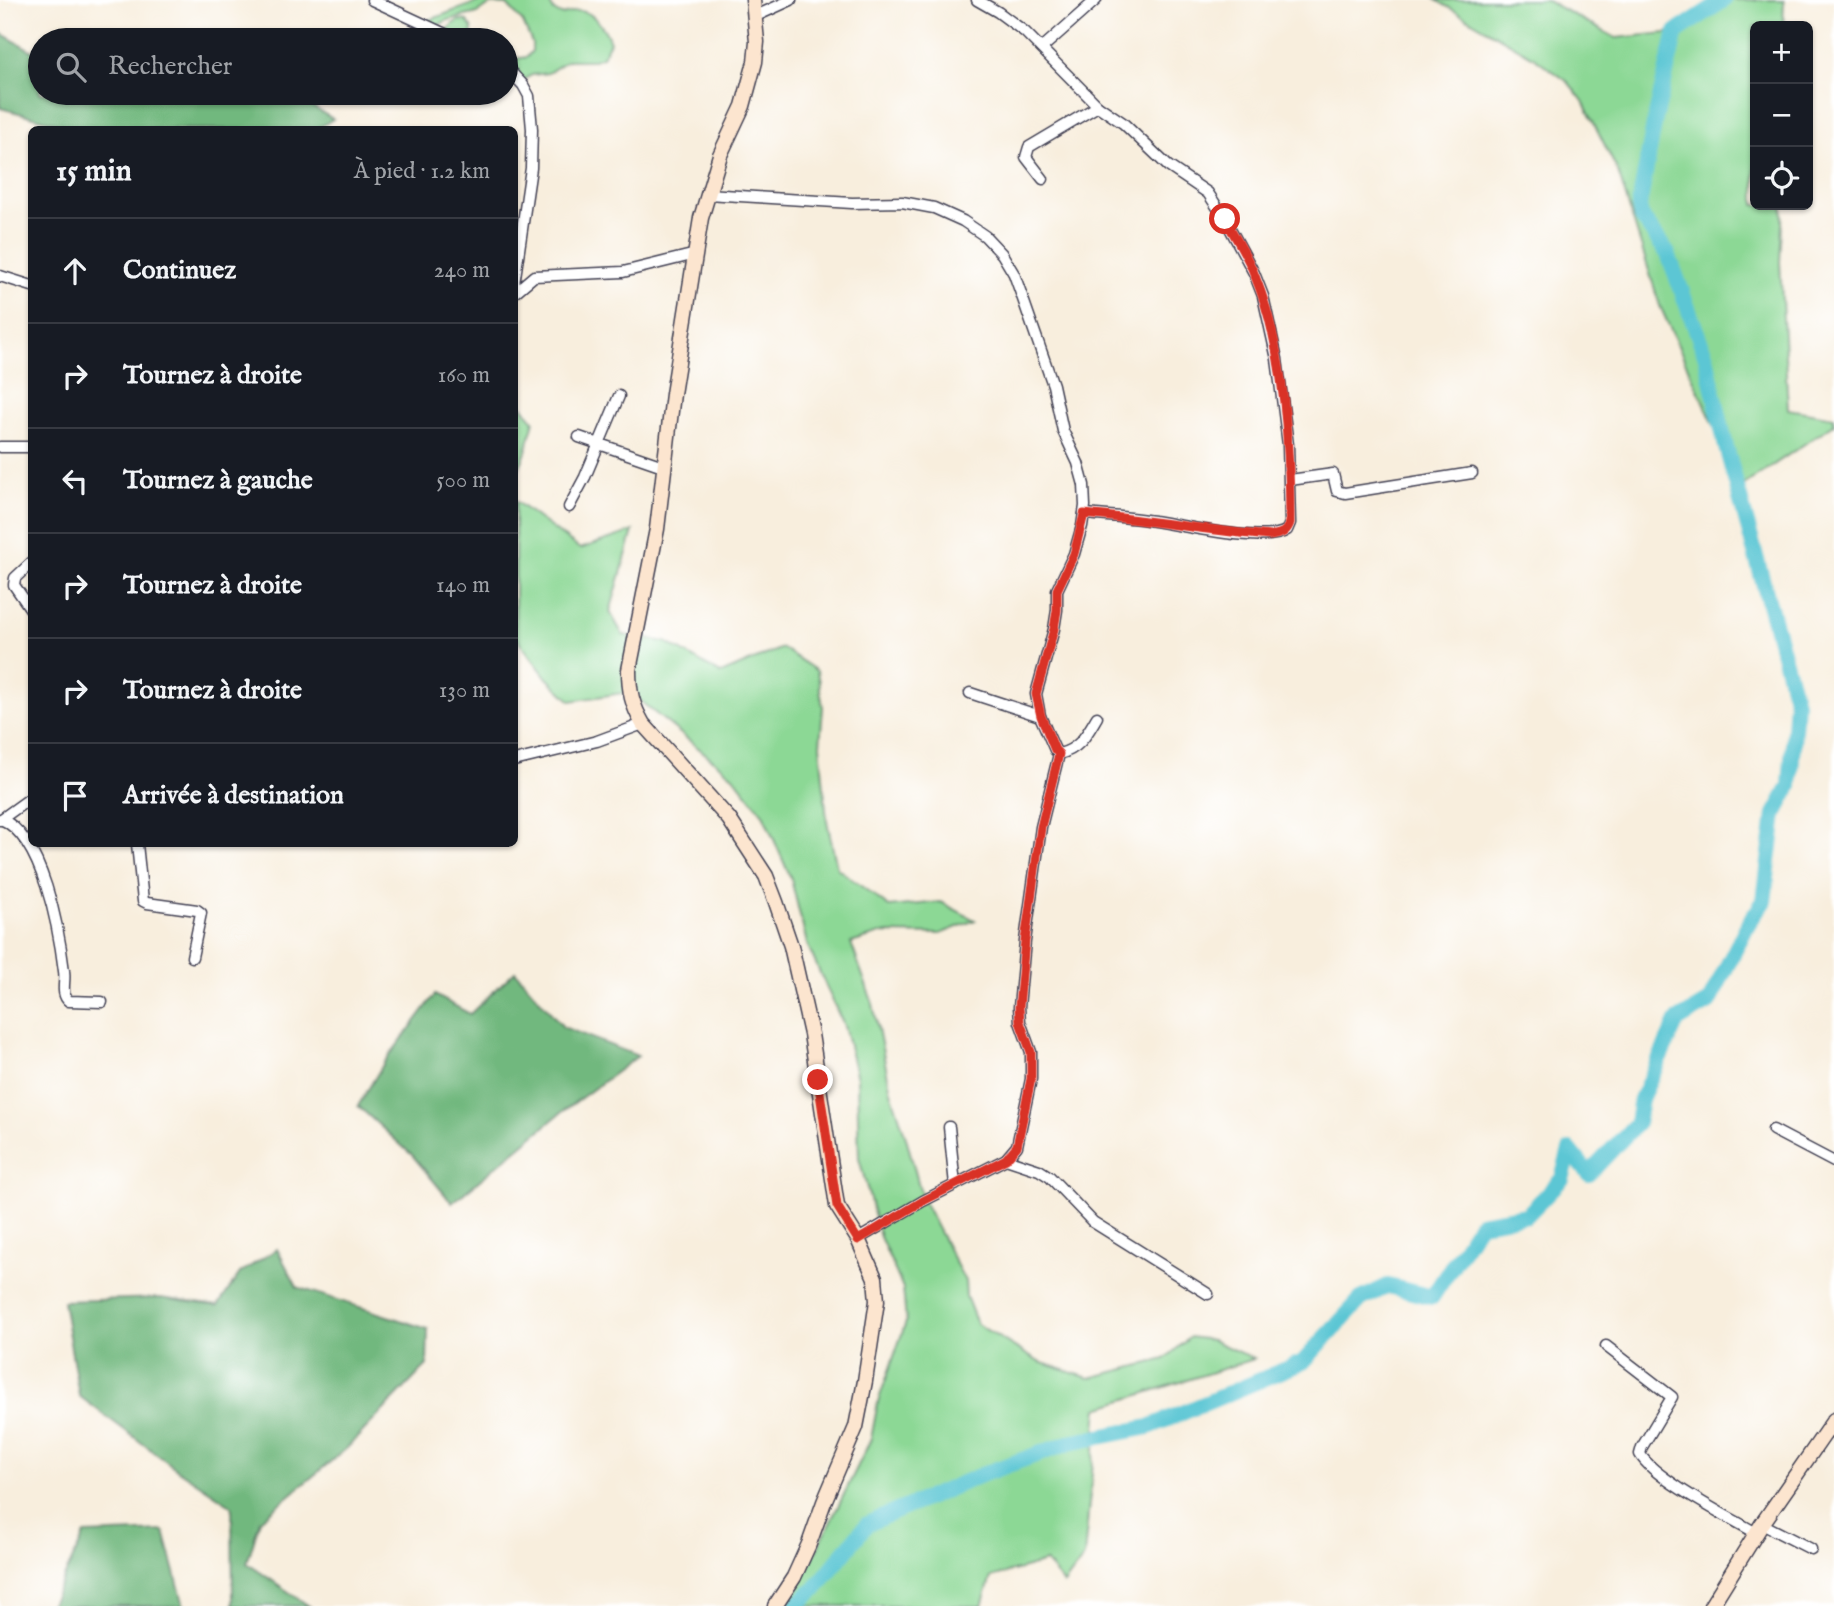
<!DOCTYPE html>
<html lang="fr">
<head>
<meta charset="utf-8">
<style>
	body { margin:0; font-family:"IM FELL English",serif; background:#20242c; color:#f1f3f6 }
	.controls { position:absolute; right:21px; top:21px; display:grid; overflow:hidden; border-radius:10px; box-shadow:0 2px 5px #0004 }
	.controls button { width:63px; height:63px; display:grid; place-items:center; padding:0; border:0; border-bottom:2px solid #363941; background:#171b24; color:#f1f3f6; font:35px sans-serif }
	.stop { position:absolute; width:21px; height:21px; margin:-16px; border:5px solid #d93025; border-radius:50%; background:#fff }
	.stop.end { background:#d93025; border-color:#fff; box-shadow:0 2px 7px #0008 }
	.list { margin:0; padding:0; list-style:none }
	h2 { display:flex; justify-content:space-between; align-items:center; height:91px; margin:0; padding:0 28px; font-size:30px }
	h2 small { font-size:23px; font-weight:400; color:#9ea1a6 }
	.list li { display:grid; grid-template-columns:46px 1fr auto; gap:21px; align-items:center; box-sizing:border-box; height:105px; padding:0 28px; border-top:2px solid #363941 }
	.list b { display:block; font-size:26px; white-space:nowrap }
	.list em { font-size:23px; font-style:normal; color:#9ea1a6 }
	.icon { flex:none; width:38px; height:38px; fill:none; stroke:currentColor; stroke-width:2; stroke-linecap:round; stroke-linejoin:round }
	.map { position:relative; flex:none; width:1834px; height:1606px; overflow:hidden }
	.search { position:absolute; background:#171b24; box-shadow:0 2px 5px #0004; left:28px; top:28px; width:490px; height:77px; display:flex; align-items:center; gap:18px; box-sizing:border-box; padding:0 24px; border-radius:38px; color:#9ea1a6; font-size:26px }
	.panel { position:absolute; background:#171b24; box-shadow:0 2px 5px #0004; left:28px; top:126px; width:490px; height:721px; border-radius:10px }
	.map>svg:first-child { display:block }
	.green { fill:#8cd895; stroke:#577d68; stroke-width:2 }
	.forest { fill:#71b87e; stroke:#4a6d5c; stroke-width:2 }
	.lines { fill:none; stroke-linecap:round; stroke-linejoin:round }
	.river { stroke:#5bc6d4; stroke-width:16 }
	.street-casing { stroke:#424153; stroke-width:13 }
	.secondary-casing { stroke:#424153; stroke-width:17 }
	.street { stroke:#fff; stroke-width:10 }
	.secondary { stroke:#fce5cf; stroke-width:14 }
	.route { stroke:#d93025; stroke-width:9 }
</style>
</head>
<body>
<div class="map">
<svg width="1834" height="1606" viewBox="0 0 1834 1606">
	<rect width="100%" height="100%" fill="#fff"/>
	<filter id="ink" filterUnits="userSpaceOnUse"><feTurbulence type="fractalNoise" baseFrequency=".0143" numOctaves="2"/><feDisplacementMap in="SourceGraphic" scale="14" xChannelSelector="R" yChannelSelector="G"/><feConvolveMatrix kernelMatrix="1 2 1 2 8 2 1 2 1" color-interpolation-filters="sRGB"/></filter>
	<filter id="wash" filterUnits="userSpaceOnUse"><feTurbulence type="fractalNoise" baseFrequency=".00686" numOctaves="4" result="noise"/><feDisplacementMap in="SourceGraphic" scale="28" xChannelSelector="R" yChannelSelector="G"/><feGaussianBlur stdDeviation="1.57" result="paint"/><feColorMatrix in="noise" values="0 0 0 0 0 0 0 0 0 0 0 0 0 0 0 0 0 1.4 0 .05"/><feComposite in="paint" operator="in"/></filter>
	<g filter="url(#wash)">
		<rect width="100%" height="100%" fill="#f8eedd"/>
		<!-- green -->
		<g class="green">
			<path d="M483 0H548L554 11 561 15C566 15 572 11 578 11 593 10 606 30 610 42L602 57 594 60H568L548 73 532 75 518 83 506 84V60L527 57 532 51V43L523 22 507 5 491 4 478 13 448 20 437 26 432 27 429 20Z"/>
			<polygon points="1436,0 1546,0 1616,38 1676,32 1724,0 1784,0 1783,26 1755,26 1755,205 1783,205 1780,262 1788,409 1834,417 1834,424 1732,493 1729,458 1660,306 1618,172 1583,101 1568,82 1535,58"/>
			<path d="M459 20 467 21 472 28 471 40H444C443 31 452 24 459 20Z"/>
			<polygon points="521,405 534,421 525,455 515,476 515,415"/>
			<polygon points="515,501 580,549 633,531 610,612 623,635 666,642 721,674 782,648 817,671 823,707 820,745 827,821 837,868 889,907 941,902 975,920 940,934 884,933 851,943 873,1004 891,1092 906,1137 923,1201 965,1281 966,1296 977,1324 1039,1362 1089,1378 1165,1359 1190,1337 1212,1340 1254,1359 1098,1408 1084,1557 1064,1584 1046,1562 991,1577 982,1606 773,1606 806,1572 871,1439 878,1402 906,1322 903,1288 880,1237 859,1158 857,1078 844,1026 807,944 791,879 763,814 733,776 629,692 571,701 547,678 515,636"/>
		</g>
		<!-- forest -->
		<g class="forest">
			<polygon points="0,33 40,55 40,93 154,93 172,95 187,93 289,93 333,119 315,130 79,129 0,108"/>
			<polygon points="515,971 563,1027 638,1056 562,1112 452,1203 413,1156 358,1106 384,1063 435,995 470,1014"/>
			<polygon points="277,1249 297,1287 428,1329 427,1365 347,1448 260,1520 247,1563 309,1606 233,1606 232,1506 178,1470 79,1396 63,1301 160,1298 218,1306 240,1273"/>
			<polygon points="164,1531 184,1606 50,1606 85,1534"/>
		</g>
		<g class="lines">
			<!-- river -->
			<polyline class="river" points="795,1606 815,1589 867,1524 986,1473 1069,1443 1149,1427 1303,1362 1361,1299 1388,1286 1432,1297 1480,1223 1527,1215 1562,1179 1570,1150 1589,1174 1637,1123 1641,1099 1677,1021 1709,1002 1748,924 1764,901 1775,814 1790,786 1796,702 1726,447 1706,357 1668,254 1641,216 1639,206 1655,119 1676,32 1724,0"/>
		</g>
	</g>
	<g filter="url(#ink)">
		<g class="lines">
			<defs>
				<g id="street">
					<polyline points="372,0 458,40"/>
					<path d="M977 0 998 12 1025 32 1098 106 1123 123 1168 166 1208 193 1225 219 1254 273 1263 296 1277 359 1288 445 1290 523 1287 530C1266 545 1181 525 1154 521 1131 517 1107 516 1084 514"/>
					<polyline points="756,16 791,0"/>
					<polyline points="1042,48 1096,0"/>
					<polyline points="506,67 523,85 529,96 532,129 531,168 514,284"/>
					<polyline points="1043,179 1026,157 1029,147 1098,106"/>
					<polyline points="707,194 852,203 902,202 934,208 963,221 985,236 1002,254 1014,274 1023,299 1053,385 1063,431 1078,463 1084,485 1085,506 1082,526 1074,554 1057,590 1057,610 1054,629 1036,694 1040,716 1055,750 1059,754 1041,827 1025,941 1019,1007 1020,1022 1031,1052 1031,1079 1017,1146 1006,1159 923,1201 858,1239"/>
					<polyline points="0,276 32,286"/>
					<polyline points="514,293 534,276 623,272 696,254"/>
					<polyline points="579,437 663,466"/>
					<polyline points="0,447 32,447"/>
					<polyline points="1290,480 1333,474 1337,491 1345,493 1472,473"/>
					<polyline points="569,507 585,477 619,396"/>
					<polyline points="32,562 15,578 14,585 32,611"/>
					<polyline points="970,693 1040,716"/>
					<path d="M1059 754C1080 749 1087 734 1097 717"/>
					<polyline points="514,761 597,741 643,724"/>
					<path d="M1 819C43 837 59 930 64 971 66 981 60 994 69 1001L102 1002"/>
					<polyline points="0,820 32,797"/>
					<polyline points="137,844 143,901 147,903 197,910 201,913 192,957"/>
					<polyline points="949,1127 955,1185"/>
					<polyline points="1773,1130 1834,1162"/>
					<polyline points="1006,1159 1039,1170 1050,1177 1093,1222 1208,1294"/>
					<path d="M1606 1346 1672 1397 1642 1447 1640 1454C1654 1479 1729 1517 1756 1533"/>
					<polyline points="1762,1524 1811,1549"/>
				</g>
				<g id="secondary">
					<path d="M753 0 757 42 755 62 743 106 720 155 701 218 673 394 657 529 629 670C629 691 632 705 643 724L729 819 766 876 776 902 791 946 811 1034 837 1206 858 1239 875 1278 877 1301 865 1381 856 1427 824 1502 809 1544 794 1577 775 1606"/>
					<polyline points="1711,1606 1762,1524 1834,1420"/>
				</g>
			</defs>
			<!-- street casing -->
			<use href="#street" class="street-casing"/>
			<!-- secondary casing -->
			<use href="#secondary" class="secondary-casing"/>
			<!-- street -->
			<use href="#street" class="street"/>
			<!-- secondary -->
			<use href="#secondary" class="secondary"/>
		</g>
	</g>
	<g class="lines" filter="url(#ink)">
		<!-- route -->
		<path class="route" d="M818 1080 837 1206 858 1240 923 1201 1006 1159 1017 1146 1031 1079V1052L1020 1022 1019 1007 1025 941 1041 827 1059 754 1055 750 1041 716 1036 694 1054 629 1057 610V590L1074 554 1084 514C1147 520 1208 530 1270 536 1281 534 1286 533 1290 523 1290 447 1284 347 1255 276 1248 256 1235 237 1225 219"/>
	</g>
</svg>
<div class="controls">
<button>+</button>
<button>−</button>
<button><svg class="icon" aria-label="locate" viewBox="0 0 24 24"><circle cx="12" cy="12" r="6"/><path d="M12 2v4M12 18v4M2 12h4M18 12h4"/></svg></button>
</div>
<div class="stop" style="left:1225px;top:219px"></div>
<div class="stop end" style="left:818px;top:1080px"></div>
<div class="search"><svg class="icon" aria-label="search" viewBox="0 0 24 24"><circle cx="10" cy="10" r="6"/><path d="M15 15l6 6"/></svg>Rechercher</div>
<section class="panel">
<h2>15 min<small>À pied · 1.2 km</small></h2>
<ul class="list">
<li><svg class="icon" aria-label="ahead" viewBox="0 0 24 24"><path d="M12 20V5M6 11l6-6 6 6"/></svg><div><b>Continuez</b></div><em>240 m</em></li>
<li><svg class="icon" aria-label="right" viewBox="0 0 24 24"><path d="M7 20v-9h11M14 6l5 5-5 5"/></svg><div><b>Tournez à droite</b></div><em>160 m</em></li>
<li><svg class="icon" aria-label="left" viewBox="0 0 24 24"><path d="M17 20v-9H6M10 6l-5 5 5 5"/></svg><div><b>Tournez à gauche</b></div><em>500 m</em></li>
<li><svg class="icon" aria-label="right" viewBox="0 0 24 24"><path d="M7 20v-9h11M14 6l5 5-5 5"/></svg><div><b>Tournez à droite</b></div><em>140 m</em></li>
<li><svg class="icon" aria-label="right" viewBox="0 0 24 24"><path d="M7 20v-9h11M14 6l5 5-5 5"/></svg><div><b>Tournez à droite</b></div><em>130 m</em></li>
<li><svg class="icon" aria-label="arrive" viewBox="0 0 24 24"><path d="M6 21V4h12l-3 4 3 4H6"/></svg><div><b>Arrivée à destination</b></div></li>
</ul>
</section>
</div>
</body>
</html>
